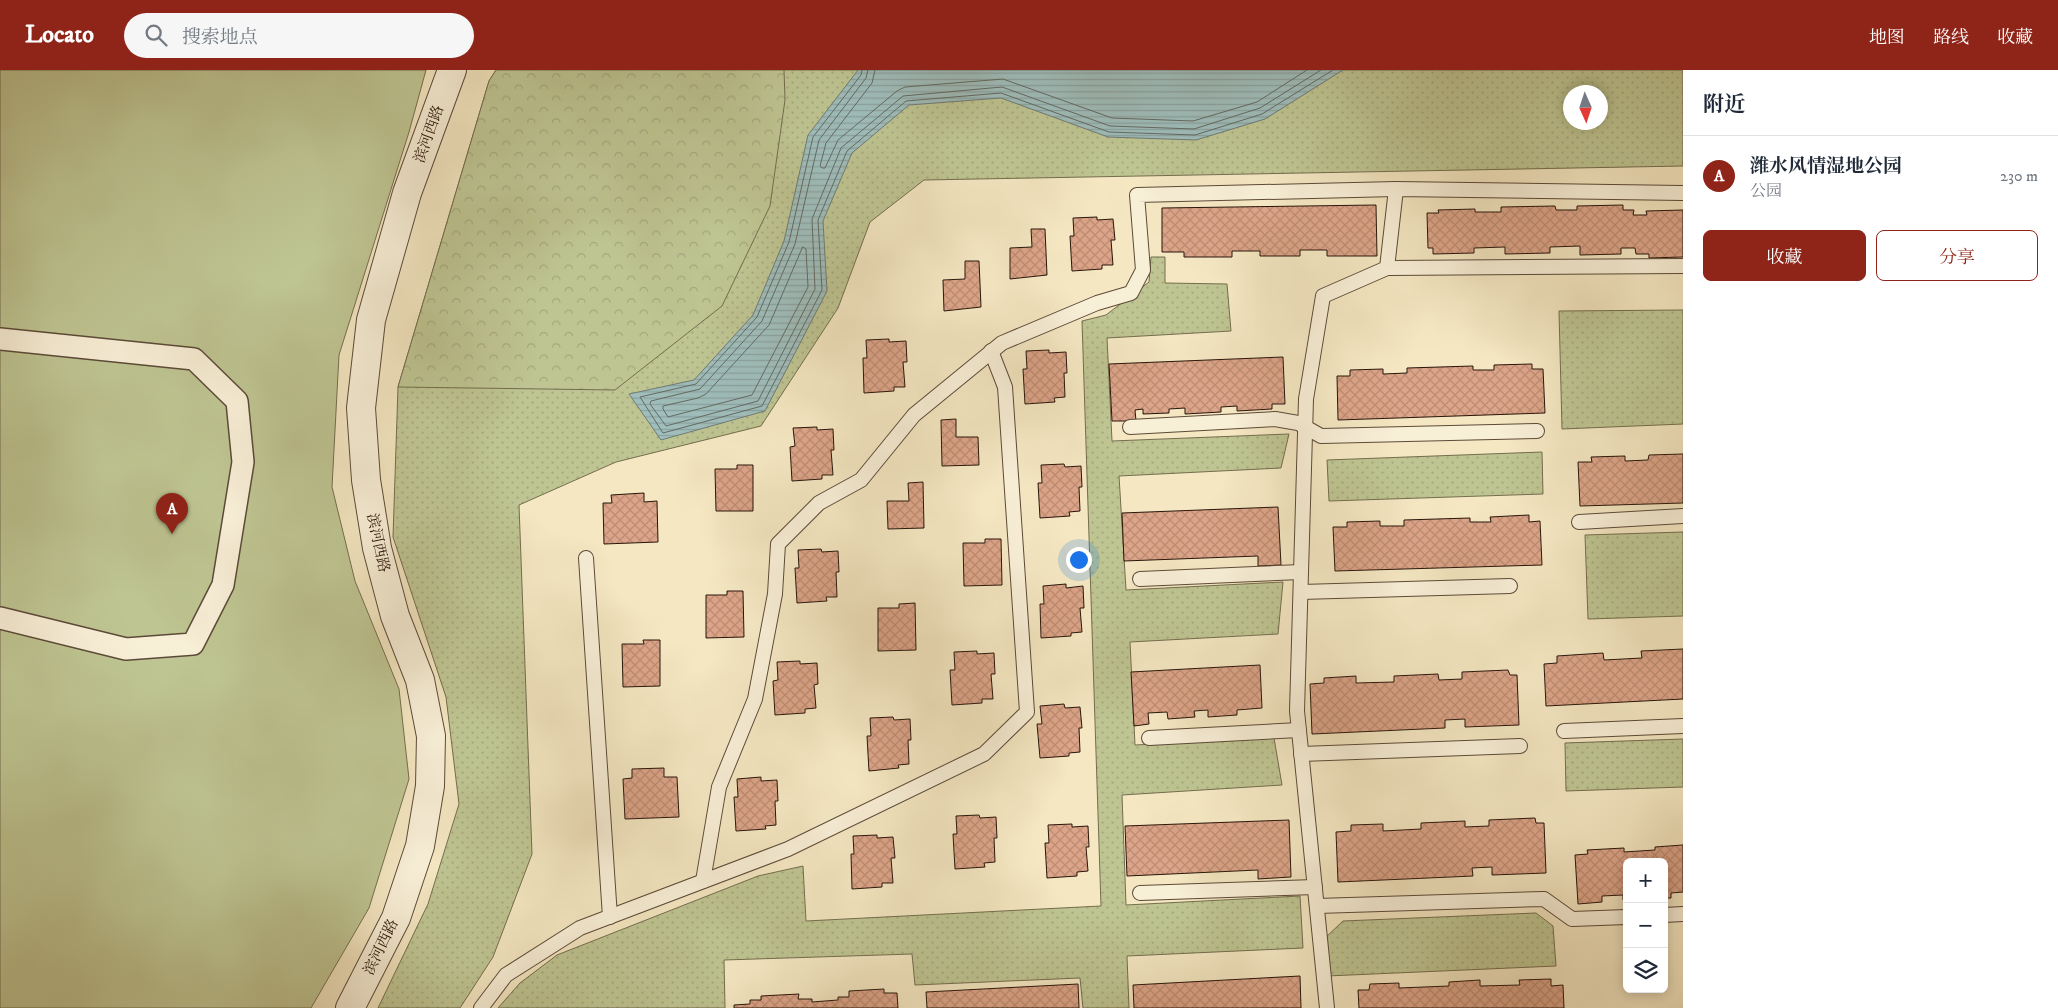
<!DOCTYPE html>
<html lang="zh">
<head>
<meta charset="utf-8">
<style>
	body { margin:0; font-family:"IM FELL DW Pica","Noto Serif SC",serif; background:#f6f6f7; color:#1f2937 }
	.controls { position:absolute; right:15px; bottom:15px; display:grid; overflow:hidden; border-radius:8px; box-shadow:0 2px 12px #0003 }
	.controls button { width:45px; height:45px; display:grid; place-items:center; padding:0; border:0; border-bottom:1px solid #e0e1e3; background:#fff; color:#1f2937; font:25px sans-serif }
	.compass { position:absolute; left:1563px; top:15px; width:45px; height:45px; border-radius:50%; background:#fff; box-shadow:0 2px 12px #0003; rotate:177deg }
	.you { position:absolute; left:1078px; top:489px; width:18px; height:18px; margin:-12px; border:4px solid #fff; border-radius:50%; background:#1a73e8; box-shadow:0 0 0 8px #1a73e833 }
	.badge { display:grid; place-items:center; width:32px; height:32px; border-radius:50%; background:#8f2418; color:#fff; font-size:16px; font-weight:700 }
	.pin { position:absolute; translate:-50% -41px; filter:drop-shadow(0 1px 2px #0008) }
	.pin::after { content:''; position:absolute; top:26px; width:18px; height:15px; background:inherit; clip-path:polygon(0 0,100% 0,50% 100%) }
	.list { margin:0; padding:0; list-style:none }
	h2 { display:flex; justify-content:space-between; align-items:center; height:65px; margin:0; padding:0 20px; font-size:21px }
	h2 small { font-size:16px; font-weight:400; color:#747a83 }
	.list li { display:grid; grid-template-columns:32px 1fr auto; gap:15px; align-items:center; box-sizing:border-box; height:80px; padding:0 20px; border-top:1px solid #e0e1e3 }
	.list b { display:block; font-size:19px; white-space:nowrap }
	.list p { margin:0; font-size:16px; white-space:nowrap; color:#747a83 }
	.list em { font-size:16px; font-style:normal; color:#747a83 }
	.actions { display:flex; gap:10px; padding:15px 20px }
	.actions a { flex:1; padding:11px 0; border:1px solid #8f2418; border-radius:8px; text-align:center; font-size:18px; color:#8f2418 }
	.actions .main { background:#8f2418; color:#fff }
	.icon { flex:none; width:28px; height:28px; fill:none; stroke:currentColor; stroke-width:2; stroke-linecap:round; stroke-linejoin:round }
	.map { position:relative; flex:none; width:1683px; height:938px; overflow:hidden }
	header { display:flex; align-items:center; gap:30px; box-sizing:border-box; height:70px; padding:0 25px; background:#8f2418; color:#fff }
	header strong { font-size:24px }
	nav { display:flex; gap:28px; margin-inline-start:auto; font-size:18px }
	.search { width:350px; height:45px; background:#f6f6f7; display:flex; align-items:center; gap:12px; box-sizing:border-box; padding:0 18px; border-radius:28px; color:#747a83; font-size:19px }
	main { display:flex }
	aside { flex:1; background:#fff }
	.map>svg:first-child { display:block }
	.grass { fill:url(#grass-dots); stroke:#746d4e; fill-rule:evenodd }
	.forest { fill:url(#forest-crowns); stroke:#746d4e }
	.park { fill:#bec592; stroke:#746d4e }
	.water { fill:url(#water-rules); stroke:#707a75 }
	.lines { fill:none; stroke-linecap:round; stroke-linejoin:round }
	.shore { stroke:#646a63; stroke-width:1 }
	.building { fill:url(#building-cross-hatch); stroke:#29150a }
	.service-casing { stroke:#5c4a38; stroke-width:16 }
	.pedestrian-casing { stroke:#5c4a38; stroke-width:24 }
	.tertiary-casing { stroke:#5c4a38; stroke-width:30 }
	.service { stroke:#f8efd7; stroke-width:14 }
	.pedestrian { stroke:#f8efd7; stroke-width:21 }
	.tertiary { stroke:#f8efd7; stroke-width:28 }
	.labels { text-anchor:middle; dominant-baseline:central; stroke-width:4.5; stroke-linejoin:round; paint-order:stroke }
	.street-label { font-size:15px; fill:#29150a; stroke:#f8efd7 }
</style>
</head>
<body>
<header>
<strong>Locato</strong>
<div class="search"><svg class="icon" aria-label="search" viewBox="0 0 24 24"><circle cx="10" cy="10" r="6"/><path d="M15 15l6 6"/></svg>搜索地点</div>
<nav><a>地图</a><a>路线</a><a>收藏</a></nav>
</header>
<main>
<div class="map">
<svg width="1683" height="938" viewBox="0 0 1683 938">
	<defs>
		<pattern id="grass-dots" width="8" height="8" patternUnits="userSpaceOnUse" patternTransform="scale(1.25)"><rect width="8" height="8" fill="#bec592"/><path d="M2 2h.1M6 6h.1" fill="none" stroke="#a3a87d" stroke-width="1.8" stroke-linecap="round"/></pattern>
		<pattern id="forest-crowns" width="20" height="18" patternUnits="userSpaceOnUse" patternTransform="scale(1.25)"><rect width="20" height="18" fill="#bec592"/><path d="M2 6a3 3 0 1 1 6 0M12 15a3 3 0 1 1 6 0" fill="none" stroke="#a3a87d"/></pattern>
		<pattern id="water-rules" width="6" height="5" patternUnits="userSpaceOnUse" patternTransform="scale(1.25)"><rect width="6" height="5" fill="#9fbebc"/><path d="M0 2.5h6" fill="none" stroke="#89a2a0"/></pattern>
		<pattern id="building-cross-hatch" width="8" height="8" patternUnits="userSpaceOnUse" patternTransform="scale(1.25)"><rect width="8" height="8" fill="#dca488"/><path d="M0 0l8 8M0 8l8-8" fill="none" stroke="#bd8c74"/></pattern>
	</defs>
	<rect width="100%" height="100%" fill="#f4e7c2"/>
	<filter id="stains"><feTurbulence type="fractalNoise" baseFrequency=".004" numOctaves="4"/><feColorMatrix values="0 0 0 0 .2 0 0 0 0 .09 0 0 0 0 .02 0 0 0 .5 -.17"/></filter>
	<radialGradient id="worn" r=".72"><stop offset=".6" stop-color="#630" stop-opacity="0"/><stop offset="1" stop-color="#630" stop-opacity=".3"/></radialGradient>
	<!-- grass -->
	<g class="grass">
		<path d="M496 0H1683V96L924 110 870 152 838 238 761 356 616 392 519 435 532 784 493 887 460 938H378L428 834 459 734 446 627 393 467 398 317 489 11ZM1570 22H1600V52H1570Z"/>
		<polygon points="1151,187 1165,187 1165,213 1227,214 1231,261 1107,268 1112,371 1289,364 1281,398 1119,406 1126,520 1283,512 1278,564 1130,572 1135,675 1274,668 1282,715 1122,725 1126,835 1300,826 1303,878 1127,886 1129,938 1083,938 1080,908 915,915 912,884 724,890 725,938 498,938 520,913 557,885 758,806 803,796 806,851 1101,836 1082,251 1106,245 1149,212"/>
		<polygon points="1683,240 1683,354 1562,359 1559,241"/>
		<polygon points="1542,382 1543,424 1329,431 1327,390"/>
		<polygon points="1683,462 1683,546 1588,549 1585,465"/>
		<polygon points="1683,669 1683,717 1566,721 1565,673"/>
		<polygon points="1536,843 1553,856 1556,896 1327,906 1324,869 1343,851"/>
	</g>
	<!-- forest -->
	<polygon class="forest" points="496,0 784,0 785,30 770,136 722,236 615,320 398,317 489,11"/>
	<!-- park -->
	<polygon class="park" points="0,0 426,0 409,62 339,285 332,417 355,511 399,619 409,709 369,838 311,938 0,938"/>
	<!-- water -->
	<polygon class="water" points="858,0 1343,0 1265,49 1196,70 1108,67 1001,28 909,35 852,83 823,151 827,221 765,341 661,370 629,324 694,310 753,245 784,171 808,65"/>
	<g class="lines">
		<!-- shore -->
		<g class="shore">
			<polyline points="862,0 861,5 813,67 789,172 757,247 696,314 640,327 663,363 762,336 822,220 818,150 847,81 906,31 1001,23 1109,62 1195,65 1262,44 1333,0"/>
			<polyline points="868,0 866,8 819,70 795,174 762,251 700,319 651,331 650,334 666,356 758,331 815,219 812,149 841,78 903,26 1002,17 1110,56 1194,59 1260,38 1321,0"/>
			<polyline points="875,0 872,13 826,73 820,96 822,98 825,98 838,70 897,21 905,17 1003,9 1112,48 1193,51 1257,32 1307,0"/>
			<polygon points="803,177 806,179 808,217 752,325 668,347 663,339 663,336 698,328 706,324 769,255"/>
		</g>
	</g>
	<!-- building -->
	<g class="building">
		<polygon points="1376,135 1377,186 1327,186 1327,180 1300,180 1300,186 1260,186 1260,181 1232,181 1232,187 1184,187 1184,182 1162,182 1162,138"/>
		<polygon points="1623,135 1623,140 1634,140 1633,145 1647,145 1646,141 1683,140 1683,187 1649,188 1649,184 1636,184 1635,178 1621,178 1621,184 1580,185 1580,176 1550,177 1550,183 1505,184 1505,177 1474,178 1474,183 1433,184 1433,178 1428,178 1427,143 1439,143 1438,140 1475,139 1475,142 1501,142 1501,137 1555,136 1556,140 1577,140 1577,136"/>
		<polygon points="1097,147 1097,150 1113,149 1115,170 1111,170 1113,195 1102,195 1102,199 1072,201 1070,166 1074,166 1073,148"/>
		<polygon points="1031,159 1045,159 1047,205 1010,209 1010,178 1032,177"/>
		<polygon points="965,191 979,191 981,237 944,241 943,210 965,209"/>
		<polygon points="889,269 889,272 906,271 907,292 903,292 905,317 894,317 894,321 864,323 863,288 867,288 866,270"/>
		<polygon points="1049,280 1049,283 1066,282 1067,303 1064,303 1065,327 1054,328 1055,332 1025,334 1023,299 1027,299 1026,281"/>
		<polygon points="1283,287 1285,334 1272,334 1272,339 1237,341 1237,336 1221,337 1221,342 1185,344 1185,338 1169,339 1169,343 1143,344 1143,339 1135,340 1136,351 1112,351 1109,294"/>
		<polygon points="1532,294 1532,299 1543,299 1545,343 1338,350 1337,306 1350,306 1350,300 1383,299 1383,304 1407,303 1407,298 1473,296 1473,300 1494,300 1494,295"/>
		<polygon points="956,349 956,367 978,367 979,395 942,396 941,350"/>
		<polygon points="817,357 817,360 833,359 834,380 831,380 833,405 822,405 822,409 792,411 790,377 795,376 793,358"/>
		<polygon points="1683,384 1683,433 1580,436 1578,392 1592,392 1591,387 1625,386 1625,391 1648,390 1649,385"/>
		<polygon points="1064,394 1065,397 1081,396 1082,417 1079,417 1080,441 1069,442 1070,446 1040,448 1038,413 1042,413 1041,395"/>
		<polygon points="737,395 753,395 753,441 716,441 715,399 737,399"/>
		<polygon points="923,412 924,458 888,459 887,431 909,431 908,413"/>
		<polygon points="644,423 644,432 657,431 658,472 604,474 603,433 612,433 611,425"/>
		<polygon points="1278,437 1281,495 1258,496 1258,486 1124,491 1122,443"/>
		<polygon points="1529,445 1529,452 1540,451 1542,495 1335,501 1333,457 1347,457 1347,452 1380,451 1380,456 1404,456 1404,450 1470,448 1470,452 1491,452 1490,447"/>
		<polygon points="985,469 1001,469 1002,515 964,516 963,473 985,473"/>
		<polygon points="821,479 822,482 838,481 839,502 836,502 837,527 826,527 827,531 797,533 795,498 799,498 798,480"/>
		<polygon points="1066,514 1066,518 1083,516 1084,538 1080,538 1082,562 1071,563 1071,566 1041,568 1040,534 1044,534 1043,516"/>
		<polygon points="727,521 743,521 744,567 706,568 706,525 727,525"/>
		<polygon points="915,533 916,580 878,581 878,538 899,538 899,534"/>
		<polygon points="643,570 660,570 660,616 623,617 622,574 644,574"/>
		<polygon points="1683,579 1683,629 1546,636 1544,594 1557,593 1557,586 1603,583 1604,590 1642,588 1641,581"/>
		<polygon points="977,581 977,584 994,583 995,604 991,604 993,629 982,629 982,633 952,635 950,600 955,600 954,582"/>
		<polygon points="800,591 800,594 817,593 818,614 814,615 816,638 805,639 805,643 775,645 773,611 778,610 777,592"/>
		<polygon points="1260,595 1262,638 1237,640 1237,645 1208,647 1208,640 1194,641 1195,647 1168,649 1167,642 1148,643 1149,654 1134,656 1131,602"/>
		<polygon points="1508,600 1510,605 1517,605 1519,655 1465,657 1465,649 1445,650 1445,658 1312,664 1310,614 1324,613 1324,608 1356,606 1356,613 1394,612 1394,606 1438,604 1439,610 1462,609 1462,602"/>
		<polygon points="1064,634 1065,638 1080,637 1082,658 1079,658 1080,682 1069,683 1069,686 1040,688 1037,654 1042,654 1040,636"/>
		<polygon points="893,647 894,650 910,649 911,670 908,670 909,694 898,695 899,698 869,701 867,666 871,666 870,648"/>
		<polygon points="664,698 664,707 677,707 679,747 625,749 623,709 632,708 632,699"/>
		<polygon points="761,707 761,711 777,710 778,731 775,731 776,755 765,756 766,759 736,761 734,727 738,727 737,709"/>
		<polygon points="979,745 980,748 996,747 997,768 994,768 995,792 984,793 985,797 955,799 953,764 957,764 956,746"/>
		<polygon points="1535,748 1536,753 1544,753 1546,803 1492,805 1492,797 1472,798 1473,806 1338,812 1336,762 1351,761 1351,755 1383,754 1383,761 1421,759 1421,753 1465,751 1465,757 1489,756 1489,750"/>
		<polygon points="1289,750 1291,807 1258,809 1258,800 1127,806 1125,756"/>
		<polygon points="1072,754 1072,757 1088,756 1089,777 1086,777 1088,801 1077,802 1077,806 1047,808 1045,773 1049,773 1048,755"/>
		<polygon points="877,765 877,768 893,767 895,788 891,788 893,813 882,813 882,817 852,819 851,784 854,784 853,766"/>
		<polygon points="1683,775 1683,822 1671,823 1671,828 1664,828 1664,792 1627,792 1627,830 1623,830 1623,825 1602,826 1602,832 1578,834 1575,785 1588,784 1587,780 1624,778 1624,782 1655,780 1655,777"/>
		<polygon points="1300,906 1301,938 1134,938 1133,915"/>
		<polygon points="1551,909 1551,916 1563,915 1564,938 1359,938 1358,920 1369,920 1370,914 1399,913 1399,918 1449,916 1449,912 1480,910 1480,916 1520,915 1519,910"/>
		<polygon points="1078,914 1079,938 927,938 926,922"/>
		<polygon points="884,919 884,923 897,923 898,938 734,938 734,935 750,934 750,930 761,930 761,926 799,924 798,929 812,929 812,932 838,930 838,927 849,927 849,921"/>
	</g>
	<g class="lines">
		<defs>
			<g id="service">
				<polyline points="1387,198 1683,196"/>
				<polyline points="1130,357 1275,349 1298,353 1321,366 1537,361"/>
				<polyline points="1579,452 1683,446"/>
				<polyline points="586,488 610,847"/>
				<polyline points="1140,509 1301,502"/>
				<polyline points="1301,522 1510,516"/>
				<polyline points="1564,661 1683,656"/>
				<polyline points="1149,668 1299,660"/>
				<polyline points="1301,684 1520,676"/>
				<polyline points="703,811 719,717 755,629 775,524 778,474 819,433 861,410 914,345 1002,273 1097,233 1131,223 1143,200 1137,125 1396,119 1683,123"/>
				<polyline points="1140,823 1315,817"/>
				<polyline points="1317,836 1544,829 1572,849 1627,847"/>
				<polyline points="1664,845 1683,844"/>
				<polyline points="481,938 506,905 580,858 788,779 984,684 1027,642 1005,317 991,281"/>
				<polyline points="1327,938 1297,641 1306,329 1323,226 1387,198 1396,119"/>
			</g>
			<polyline id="pedestrian" points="0,269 194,289 237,331 243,392 223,515 193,574 126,579 0,548"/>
			<polyline id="tertiary" points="350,938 396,848 420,776 430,716 431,666 420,610 395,546 377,478 366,410 361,338 371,250 407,123 452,0"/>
		</defs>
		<!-- service casing -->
		<use href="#service" class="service-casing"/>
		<!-- pedestrian casing -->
		<use href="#pedestrian" class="pedestrian-casing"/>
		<!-- tertiary casing -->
		<use href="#tertiary" class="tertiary-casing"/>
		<!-- service -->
		<use href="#service" class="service"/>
		<!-- pedestrian -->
		<use href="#pedestrian" class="pedestrian"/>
		<!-- tertiary -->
		<use href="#tertiary" class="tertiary"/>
	</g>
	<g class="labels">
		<!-- street labels -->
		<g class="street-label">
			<text transform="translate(429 64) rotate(-70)">滨河西路</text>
			<text transform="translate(378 473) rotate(78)">滨河西路</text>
			<text transform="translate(381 877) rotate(-64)">滨河西路</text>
		</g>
	</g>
	<rect width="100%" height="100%" filter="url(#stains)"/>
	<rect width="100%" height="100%" fill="url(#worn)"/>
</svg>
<div class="controls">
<button>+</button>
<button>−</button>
<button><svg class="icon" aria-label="layers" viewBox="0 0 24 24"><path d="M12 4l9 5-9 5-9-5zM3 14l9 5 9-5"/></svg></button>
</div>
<svg class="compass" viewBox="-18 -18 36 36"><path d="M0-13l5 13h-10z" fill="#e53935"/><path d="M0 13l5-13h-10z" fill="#747a83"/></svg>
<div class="you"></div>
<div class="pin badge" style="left:172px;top:464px">A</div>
</div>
<aside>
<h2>附近<small></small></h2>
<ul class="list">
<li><span class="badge">A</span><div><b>潍水风情湿地公园</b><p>公园</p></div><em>230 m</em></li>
</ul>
<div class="actions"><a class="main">收藏</a><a>分享</a></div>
</aside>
</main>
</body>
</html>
